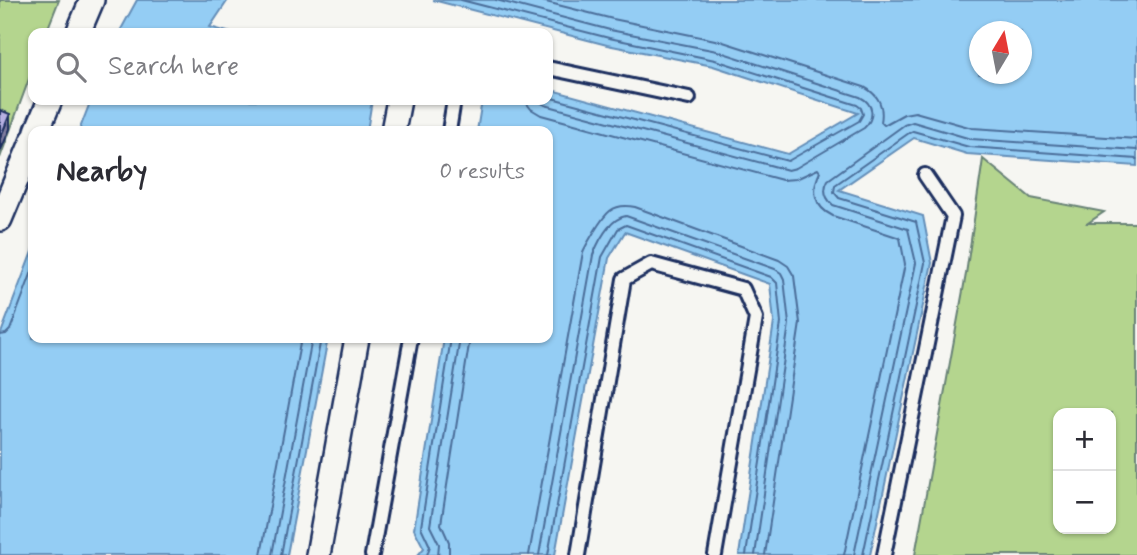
<!DOCTYPE html>
<html lang="en">
<head>
<meta charset="utf-8">
<style>
	body { margin:0; font-family:Mynerve,sans-serif; background:#f2f2f3; color:#2b2b33 }
	.controls { position:absolute; right:21px; bottom:21px; display:grid; overflow:hidden; border-radius:14px; box-shadow:0 2px 5px #0004 }
	.controls button { width:63px; height:63px; display:grid; place-items:center; padding:0; border:0; border-bottom:2px solid #e1e1e2; background:#fff; color:#2b2b33; font:35px sans-serif }
	.compass { position:absolute; left:969px; top:21px; width:63px; height:63px; border-radius:50%; background:#fff; box-shadow:0 2px 5px #0004; rotate:10deg }
	.list { margin:0; padding:0; list-style:none }
	h2 { display:flex; justify-content:space-between; align-items:center; height:91px; margin:0; padding:0 28px; font-size:30px }
	h2 small { font-size:23px; font-weight:400; color:#7c7c81 }
	.icon { flex:none; width:38px; height:38px; fill:none; stroke:currentColor; stroke-width:2; stroke-linecap:round; stroke-linejoin:round }
	.map { position:relative; flex:none; width:1137px; height:555px; overflow:hidden }
	.search { position:absolute; background:#fff; box-shadow:0 2px 5px #0004; left:28px; top:28px; width:525px; height:77px; display:flex; align-items:center; gap:18px; box-sizing:border-box; padding:0 24px; border-radius:14px; color:#7c7c81; font-size:26px }
	.panel { position:absolute; background:#fff; box-shadow:0 2px 5px #0004; left:28px; top:126px; width:525px; height:217px; border-radius:14px }
	.map>svg:first-child { display:block }
	.green { fill:#b4d58e; stroke:#688276; stroke-width:2; fill-rule:evenodd }
	.water { fill:#94cdf4; stroke:#648eb8; stroke-width:2; fill-rule:evenodd }
	.lines { fill:none; stroke-linecap:round; stroke-linejoin:round }
	.shore { stroke:#4b6e9a; stroke-width:2 }
	.lane-casing { stroke:#1b2f5e; stroke-width:18 }
	.street-casing { stroke:#1b2f5e; stroke-width:28 }
	.lane { stroke:#f6f6f2; stroke-width:12 }
	.street { stroke:#f6f6f2; stroke-width:23 }
	.shaded-wall { fill:#7f7b9e; stroke:#1b2f5e; stroke-width:2 }
	.building { fill:#b6b0e2; stroke:#1b2f5e; stroke-width:2 }
</style>
</head>
<body>
<div class="map">
<svg width="1137" height="555" viewBox="0 0 1137 555">
	<rect width="100%" height="100%" fill="#f6f6f2"/>
	<filter id="ink" filterUnits="userSpaceOnUse"><feTurbulence type="fractalNoise" baseFrequency=".0143" numOctaves="2"/><feDisplacementMap in="SourceGraphic" scale="14" xChannelSelector="R" yChannelSelector="G"/><feConvolveMatrix kernelMatrix="1 2 1 2 8 2 1 2 1" color-interpolation-filters="sRGB"/></filter>
	<g filter="url(#ink)">
		<!-- green -->
		<g class="green">
			<polygon points="0,0 59,0 46,33 33,33 33,68 0,158"/>
			<path d="M983 159 1031 198 1104 212 1088 223H1137V555H915L966 274ZM1058 413H1111V529H1058Z"/>
		</g>
		<!-- water -->
		<g class="water">
			<polygon points="137,0 228,0 210,27 231,33 119,33"/>
			<path d="M433 0H1137V166L967 154 914 138 839 190 923 216 932 263 870 555H739L774 322 770 284 625 232 609 258 555 555H418L424 548 414 529 444 338H548V131H477L482 100H548V89L788 154 858 113 713 66 607 45ZM979 32H1021V74H979Z"/>
			<polygon points="91,100 372,100 367,131 79,131"/>
			<polygon points="33,249 33,338 328,338 287,555 0,555 0,336"/>
		</g>
		<g class="lines">
			<!-- shore -->
			<g class="shore">
				<polyline points="461,0 609,38 715,60 857,105 861,108 863,114 859,121 788,161 548,97"/>
				<path d="M496 0 610 30 717 51 860 97C874 104 875 118 864 128L796 168 788 170 545 105 536 100"/>
				<path d="M538 0 613 19 720 41 864 87C879 95 884 106 881 122L884 125 904 114 915 112 972 128 1137 139"/>
				<path d="M524 100 531 109 541 115 782 180 796 179 818 169 820 172C811 190 814 207 833 216L900 238 905 264 844 555"/>
				<polyline points="0,335 6,334 10,330 33,269"/>
				<polyline points="261,555 301,338"/>
				<polyline points="272,555 312,338"/>
				<polyline points="281,555 321,338"/>
				<polyline points="427,555 430,546 421,527 451,338"/>
				<polyline points="438,555 439,544 430,526 460,338"/>
				<polyline points="449,555 449,542 441,524 470,338"/>
				<path d="M529 555 583 252C586 245 590 239 594 232 605 214 612 202 635 207L779 260 788 266 794 276 800 323 765 555"/>
				<path d="M539 555 593 255C599 240 609 219 626 216L775 269 781 273 784 279 789 324 755 555"/>
				<polyline points="548,555 602,257 618,229 626,225 771,277 777,283 781,323 746,555"/>
				<path d="M854 555 916 263 908 229 833 205C825 198 823 189 828 180L904 125 913 122 971 139 1137 150"/>
				<polyline points="863,555 925,263 916,222 839,198 834,192 835,185 909,133 913,131 969,147 1137,159"/>
			</g>
			<defs>
				<g id="lane">
					<polyline points="548,68 689,98"/>
					<polyline points="449,131 454,100"/>
					<polyline points="372,555 411,338"/>
					<polyline points="578,555 624,279 651,264 743,289 756,318 715,555"/>
					<polyline points="884,555 953,216 925,175"/>
				</g>
				<g id="street">
					<polyline points="78,33 92,0"/>
					<polyline points="37,131 50,100"/>
					<polyline points="393,131 399,100"/>
					<polyline points="0,219 33,140"/>
					<polyline points="318,555 357,338"/>
				</g>
			</defs>
			<!-- lane casing -->
			<use href="#lane" class="lane-casing"/>
			<!-- street casing -->
			<use href="#street" class="street-casing"/>
			<!-- lane -->
			<use href="#lane" class="lane"/>
			<!-- street -->
			<use href="#street" class="street"/>
		</g>
		<!-- shaded-wall -->
		<polygon class="shaded-wall" points="10,114 10,129 0,152 0,138"/>
		<!-- building -->
		<polygon class="building" points="0,110 10,114 0,138"/>
	</g>
</svg>
<div class="controls">
<button>+</button>
<button>−</button>
</div>
<svg class="compass" viewBox="-18 -18 36 36"><path d="M0-13l5 13h-10z" fill="#e53935"/><path d="M0 13l5-13h-10z" fill="#7c7c81"/></svg>
<div class="search"><svg class="icon" aria-label="search" viewBox="0 0 24 24"><circle cx="10" cy="10" r="6"/><path d="M15 15l6 6"/></svg>Search here</div>
<section class="panel">
<h2>Nearby<small>0 results</small></h2>
<ul class="list">
</ul>
</section>
</div>
</body>
</html>
